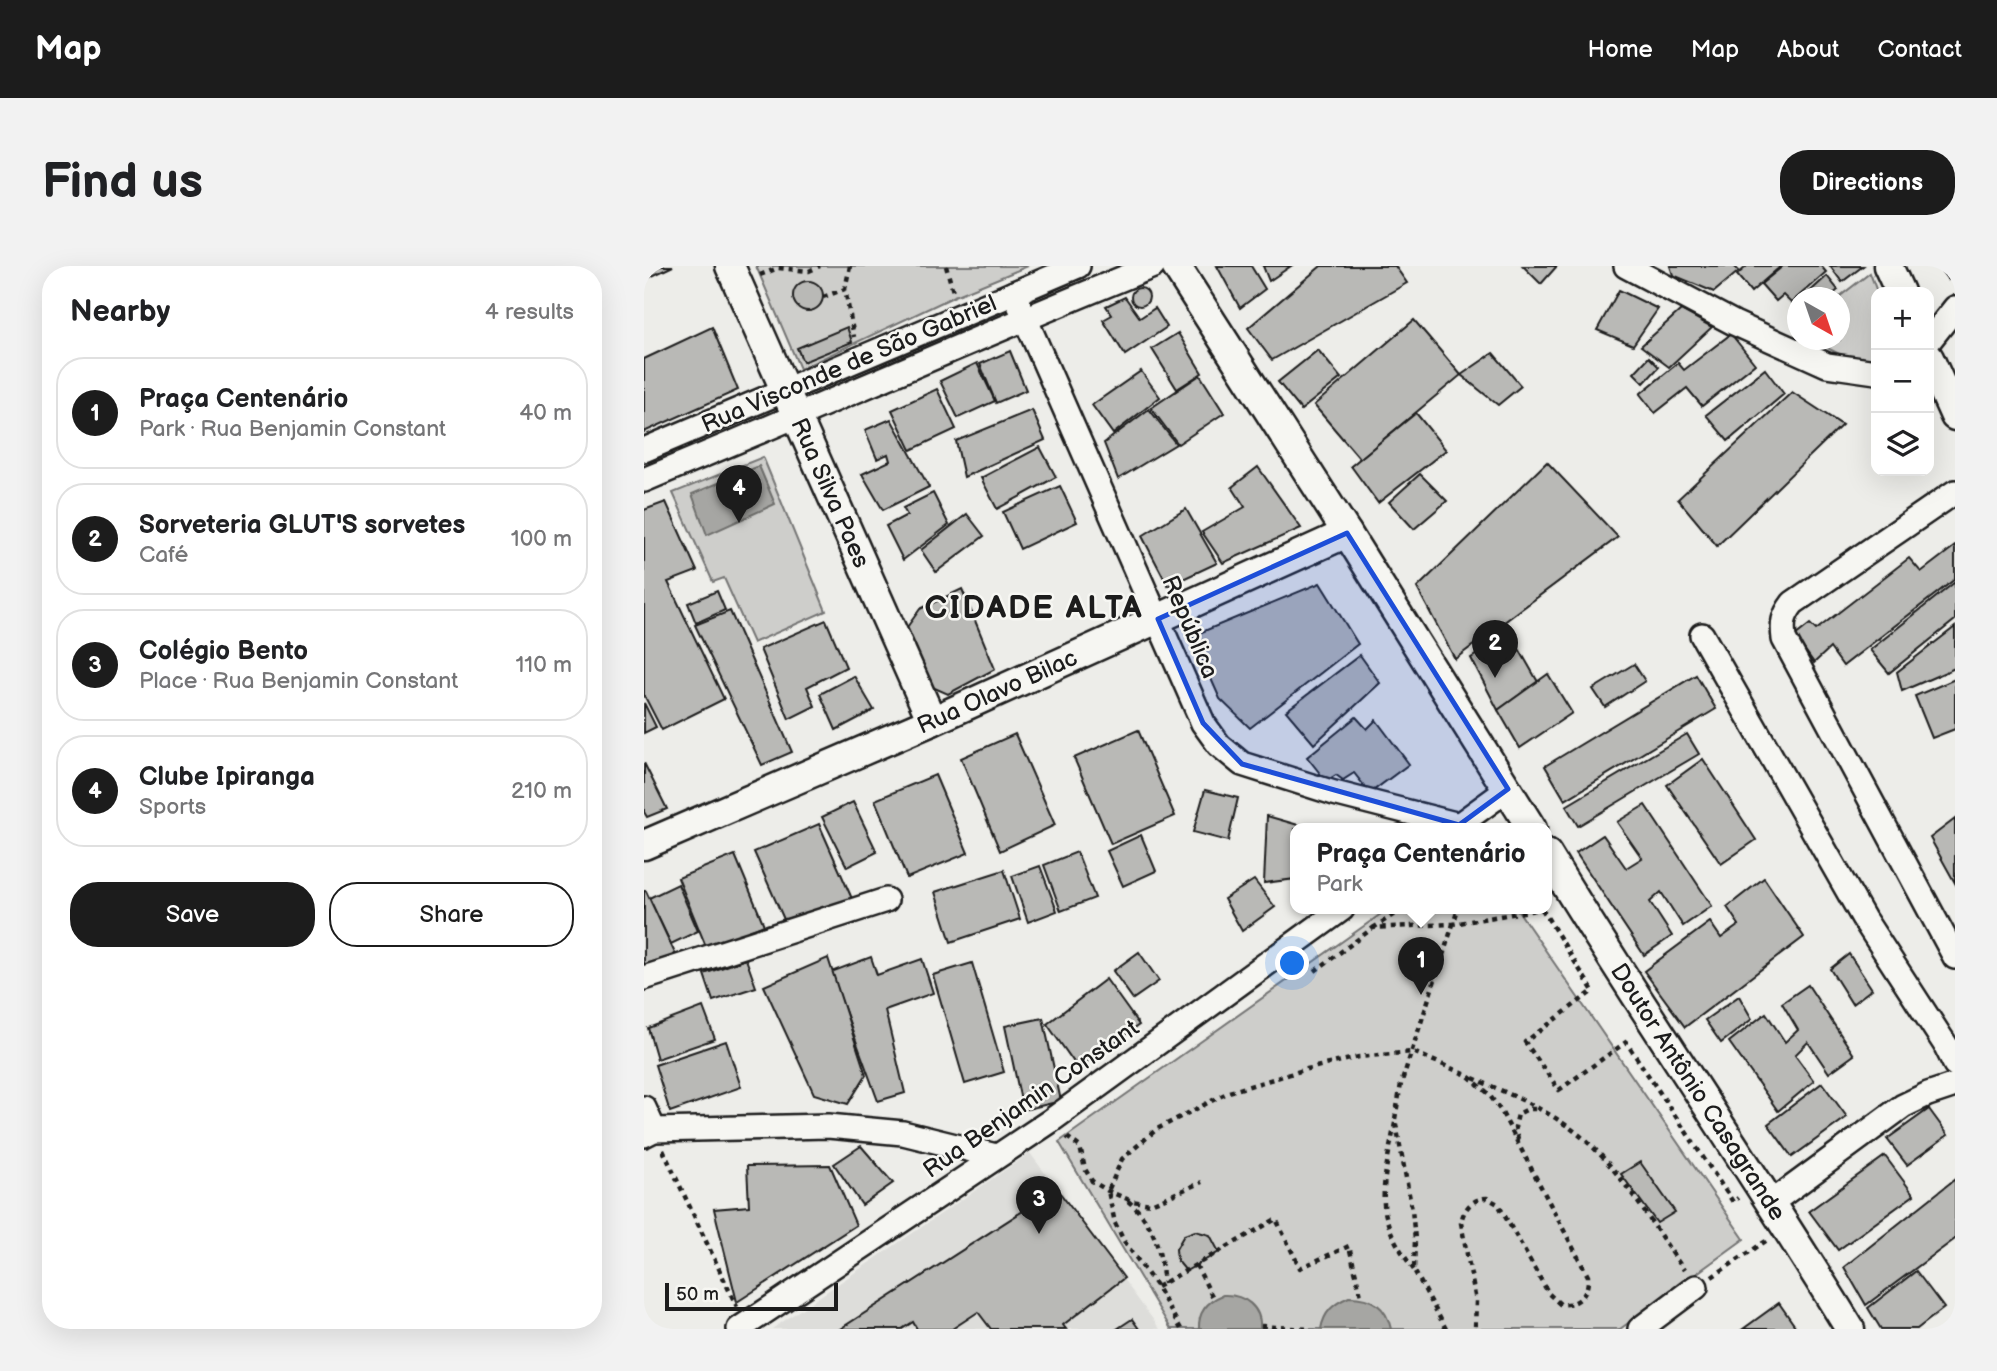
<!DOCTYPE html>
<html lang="en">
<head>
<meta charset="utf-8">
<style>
	body { margin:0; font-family:"Balsamiq Sans",sans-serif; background:#f2f2f2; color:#202124 }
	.controls { position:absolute; right:21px; top:21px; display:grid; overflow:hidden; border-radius:14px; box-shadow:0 7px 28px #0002 }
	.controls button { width:63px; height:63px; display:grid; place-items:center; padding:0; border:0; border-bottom:2px solid #e0e0e0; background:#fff; color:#202124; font:35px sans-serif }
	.compass { position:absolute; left:1143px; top:21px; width:63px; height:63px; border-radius:50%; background:#fff; box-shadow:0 7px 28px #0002; rotate:140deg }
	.scale { position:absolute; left:21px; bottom:18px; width:173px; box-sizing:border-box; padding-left:7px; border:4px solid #1c1c1c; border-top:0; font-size:19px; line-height:24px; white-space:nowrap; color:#1c1c1c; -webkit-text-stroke:5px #f6f6f2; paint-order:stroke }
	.you { position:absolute; left:649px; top:698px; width:24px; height:24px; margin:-18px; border:5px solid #fff; border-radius:50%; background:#1a73e8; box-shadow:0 0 0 10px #1a73e833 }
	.badge { display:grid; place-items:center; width:46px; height:46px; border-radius:50%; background:#1c1c1c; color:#fff; font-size:23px; font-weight:700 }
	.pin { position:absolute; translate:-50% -58px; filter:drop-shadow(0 2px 4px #0008) }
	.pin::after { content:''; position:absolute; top:37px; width:24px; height:21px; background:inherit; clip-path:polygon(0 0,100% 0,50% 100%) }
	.popup { position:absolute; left:646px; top:557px; width:262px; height:91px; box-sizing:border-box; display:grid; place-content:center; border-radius:14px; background:#fff; filter:drop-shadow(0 2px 5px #0005); font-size:23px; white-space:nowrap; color:#757577 }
	.popup b { font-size:26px; color:#202124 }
	.popup::after { content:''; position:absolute; left:50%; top:100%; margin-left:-14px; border:14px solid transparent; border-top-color:#fff }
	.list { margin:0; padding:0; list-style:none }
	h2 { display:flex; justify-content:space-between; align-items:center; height:91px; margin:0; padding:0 28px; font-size:30px }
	h2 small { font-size:23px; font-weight:400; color:#757577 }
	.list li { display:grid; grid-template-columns:46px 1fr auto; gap:21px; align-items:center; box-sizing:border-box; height:112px; margin:0 14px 14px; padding:0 14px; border:2px solid #e0e0e0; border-radius:28px }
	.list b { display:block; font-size:26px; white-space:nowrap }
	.list p { margin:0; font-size:23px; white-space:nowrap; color:#757577 }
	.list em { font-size:23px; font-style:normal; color:#757577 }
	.actions { display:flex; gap:14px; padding:21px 28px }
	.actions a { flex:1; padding:16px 0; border:2px solid #1c1c1c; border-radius:28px; text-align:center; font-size:24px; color:#1c1c1c }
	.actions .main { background:#1c1c1c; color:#fff }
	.icon { flex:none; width:38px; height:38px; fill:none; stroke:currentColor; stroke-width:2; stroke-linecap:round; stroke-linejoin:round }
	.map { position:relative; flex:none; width:1311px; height:1063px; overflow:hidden; border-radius:28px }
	header { display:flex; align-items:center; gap:42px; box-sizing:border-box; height:98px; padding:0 35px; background:#1c1c1c; color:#fff }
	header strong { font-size:33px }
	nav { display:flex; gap:38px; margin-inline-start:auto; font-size:24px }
	.intro { display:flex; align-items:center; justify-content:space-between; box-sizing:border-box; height:168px; padding:0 42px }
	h1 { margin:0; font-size:49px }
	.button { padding:18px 32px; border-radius:28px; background:#1c1c1c; color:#fff; font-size:24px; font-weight:700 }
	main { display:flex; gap:42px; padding:0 42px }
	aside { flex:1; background:#fff; border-radius:28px; box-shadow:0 7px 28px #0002 }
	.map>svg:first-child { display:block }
	.built { fill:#ddddda }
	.green { fill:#cececb; stroke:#757574; stroke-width:2 }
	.water { fill:#a6a6a3; stroke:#6f6f6d; stroke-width:2 }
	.building { fill:#b9b9b6; stroke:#1c1c1c; stroke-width:2 }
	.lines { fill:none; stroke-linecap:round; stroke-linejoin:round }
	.minor-casing { stroke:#1c1c1c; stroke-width:28 }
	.major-casing { stroke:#1c1c1c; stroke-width:33 }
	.path { stroke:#1c1c1c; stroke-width:4.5; stroke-dasharray:5 5; stroke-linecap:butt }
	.minor { stroke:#f6f6f2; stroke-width:23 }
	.major { stroke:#f6f6f2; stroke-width:28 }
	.marked { fill:#1d4ed8; fill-opacity:0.2; stroke:#1d4ed8; stroke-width:5; stroke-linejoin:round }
	.labels { text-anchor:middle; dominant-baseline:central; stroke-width:5; stroke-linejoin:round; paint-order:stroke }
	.street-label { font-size:24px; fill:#1c1c1c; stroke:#f6f6f2 }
	.district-label { font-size:32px; font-weight:bold; letter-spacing:2px; fill:#1c1c1c; stroke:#f6f6f2 }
</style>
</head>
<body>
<header>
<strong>Map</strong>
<nav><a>Home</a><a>Map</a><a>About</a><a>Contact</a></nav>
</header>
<div class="intro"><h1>Find us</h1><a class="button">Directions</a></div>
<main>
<aside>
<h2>Nearby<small>4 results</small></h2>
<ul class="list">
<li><span class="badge">1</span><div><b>Praça Centenário</b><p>Park · Rua Benjamin Constant</p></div><em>40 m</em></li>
<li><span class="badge">2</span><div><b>Sorveteria GLUT'S sorvetes</b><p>Café</p></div><em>100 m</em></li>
<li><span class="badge">3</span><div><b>Colégio Bento</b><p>Place · Rua Benjamin Constant</p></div><em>110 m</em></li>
<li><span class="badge">4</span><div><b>Clube Ipiranga</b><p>Sports</p></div><em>210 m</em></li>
</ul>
<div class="actions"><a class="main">Save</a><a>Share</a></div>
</aside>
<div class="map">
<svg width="1311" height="1063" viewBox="0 0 1311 1063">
	<rect width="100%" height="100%" fill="#edede9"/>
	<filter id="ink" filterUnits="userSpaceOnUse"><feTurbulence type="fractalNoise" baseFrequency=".0143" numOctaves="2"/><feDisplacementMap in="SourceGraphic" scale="14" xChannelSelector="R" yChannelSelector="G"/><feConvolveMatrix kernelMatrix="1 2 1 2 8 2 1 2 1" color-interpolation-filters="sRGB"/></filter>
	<g filter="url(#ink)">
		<!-- built -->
		<polygon class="built" points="386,887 516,1063 128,1063"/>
		<!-- green -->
		<g class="green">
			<polygon points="112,0 384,0 311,30 156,103"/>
			<polygon points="1226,7 1233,26 1232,94 1199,90 1168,74 1196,74 1195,31"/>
			<polygon points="119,191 182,345 109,377 80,312 69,316 29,227"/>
			<polygon points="744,643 873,643 1100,973 976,1063 527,1063 415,876"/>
		</g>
		<!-- water -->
		<g class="water">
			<polygon points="115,200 131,238 63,269 48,228"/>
			<path d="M579 1029C600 1028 618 1041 616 1063H555C554 1046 564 1035 579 1029Z"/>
			<path d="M705 1031C728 1031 742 1040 747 1063H677C680 1046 689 1038 705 1031Z"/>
		</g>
		<!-- building -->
		<g class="building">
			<polygon points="0,0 29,0 0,14"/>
			<polygon points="573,0 607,0 621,23 596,42"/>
			<polygon points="619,0 647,0 625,15"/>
			<polygon points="677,0 751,0 763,17 628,94 604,62"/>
			<polygon points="879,0 913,0 897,18"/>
			<polygon points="1026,0 1090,0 1095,5 1070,26 1029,9"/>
			<polygon points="1103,0 1137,0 1107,26 1093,9"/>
			<polygon points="1139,0 1177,0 1182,6 1147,37 1139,29 1132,35 1117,18"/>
			<polygon points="1186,0 1219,0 1198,16"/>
			<polygon points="1294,0 1311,0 1311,8 1304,14"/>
			<polygon points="1183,10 1194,24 1185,32 1159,32"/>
			<circle cx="164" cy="30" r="15"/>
			<circle cx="496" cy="31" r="9"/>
			<polygon points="975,24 1014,43 989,79 953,64"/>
			<polygon points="481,31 496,52 511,42 523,61 481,89 459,54 468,49 462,40"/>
			<polygon points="1037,44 1068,61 1025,101 997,80"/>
			<polygon points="770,54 817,109 716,193 670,139"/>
			<polygon points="68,61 94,124 0,166 0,93"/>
			<polygon points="203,61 208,76 159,96 153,82"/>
			<polygon points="534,67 558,107 533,123 508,83"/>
			<polygon points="1087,68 1111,98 1058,140 1043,122 1011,147 996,128 1034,97 1040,104"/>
			<polygon points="674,84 697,112 657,144 634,116"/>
			<polygon points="366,85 382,124 352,137 336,98"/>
			<polygon points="849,87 877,120 854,139 817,109"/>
			<polygon points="1005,91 1015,101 1000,117 990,107"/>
			<polygon points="333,97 351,135 314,152 296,115"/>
			<polygon points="1121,103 1140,128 1084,175 1062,149"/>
			<polygon points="497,105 516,131 469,168 448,139"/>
			<polygon points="556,109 580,147 534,178 507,142"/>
			<polygon points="293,123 312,163 267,184 248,144"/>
			<polygon points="1148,126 1198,159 1073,280 1034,233"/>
			<polygon points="505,143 532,178 474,213 460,177"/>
			<polygon points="388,144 401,174 320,211 312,175"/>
			<polygon points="772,147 802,184 734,237 707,200"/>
			<polygon points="247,153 285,221 239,244 218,208 246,195 244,188 233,193 221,164"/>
			<polygon points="396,181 412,211 353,243 337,212"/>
			<polygon points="903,196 974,271 811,393 773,322"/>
			<polygon points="614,201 657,262 579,297 558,266 601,241 588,221"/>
			<polygon points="776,208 803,235 770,263 745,236"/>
			<polygon points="416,220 433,256 376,283 359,246"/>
			<polygon points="289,227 305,259 259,294 242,260 263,249 259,242"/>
			<polygon points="22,236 53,305 24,316 80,433 18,464 0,429 0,244"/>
			<polygon points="542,243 573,297 524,320 498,270"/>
			<polygon points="323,248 340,270 292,306 277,284"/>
			<polygon points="1311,280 1311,313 1199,400 1186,382 1170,397 1151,370 1166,358 1172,364 1265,292 1277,306"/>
			<polygon points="1311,316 1311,354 1245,407 1226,384"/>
			<polygon points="676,317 714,378 606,462 576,433 548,370"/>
			<polygon points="318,323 351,403 304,428 286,420 261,364 276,343"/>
			<polygon points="73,325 81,344 52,357 44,337"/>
			<polygon points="86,345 148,486 118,499 51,359"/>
			<polygon points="182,354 202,401 163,421 171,440 145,453 116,383"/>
			<polygon points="1311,361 1311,402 1258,425 1253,406"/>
			<polygon points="866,367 894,416 854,444 827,392"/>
			<polygon points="716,389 736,417 670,478 642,445"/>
			<polygon points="990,398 1001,415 961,441 949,423"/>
			<polygon points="904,408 928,447 876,482 854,444"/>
			<polygon points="1052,409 1072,443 921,534 901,500"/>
			<polygon points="210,410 230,444 192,464 176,428"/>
			<polygon points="1311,413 1311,463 1288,472 1271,430"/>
			<polygon points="0,437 12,461 0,467"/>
			<polygon points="712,451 723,463 732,454 765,498 726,527 710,507 699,514 692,509 682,515 663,491"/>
			<polygon points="494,464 531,550 467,578 430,492"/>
			<polygon points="371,468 411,559 356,585 317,492"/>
			<polygon points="1043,468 1055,488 934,560 922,540"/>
			<polygon points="1059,493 1112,574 1077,598 1023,519"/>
			<polygon points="0,497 23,543 3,551 0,546"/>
			<polygon points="291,509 324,587 263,612 231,534"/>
			<polygon points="561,524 594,532 584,575 549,566"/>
			<polygon points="209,536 233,586 203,601 178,551"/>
			<polygon points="1001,539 1068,640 1039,660 1017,626 1006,636 1028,670 1000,689 932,587 959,569 982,602 998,592 973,556"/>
			<polygon points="623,550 668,563 651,563 651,613 620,617"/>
			<polygon points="1311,553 1311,617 1286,572"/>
			<polygon points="175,558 209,635 142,658 110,586"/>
			<polygon points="497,569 512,605 479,620 463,585"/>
			<polygon points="433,586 451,632 417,645 400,599"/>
			<polygon points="91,589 120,659 63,683 34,612"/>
			<polygon points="396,600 413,645 384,656 368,610"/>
			<polygon points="360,604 376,653 307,676 291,626"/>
			<polygon points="1120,612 1160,671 1041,761 1000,705 1066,656 1077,672 1095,659 1083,641"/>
			<polygon points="610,614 631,641 598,665 580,633"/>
			<polygon points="34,618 54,665 27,678 5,632"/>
			<polygon points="0,625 2,625 35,696 0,708"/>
			<polygon points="495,686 515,715 489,733 469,705"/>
			<polygon points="1205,688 1228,723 1208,738 1186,703"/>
			<polygon points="227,691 233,709 278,693 289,727 241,744 261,827 234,835 187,706"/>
			<polygon points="184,692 222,809 204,838 170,828 120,720"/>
			<polygon points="102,693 112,721 69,735 60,708"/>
			<polygon points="328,697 360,806 321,818 289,709"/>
			<polygon points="462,713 495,759 434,802 403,758"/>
			<polygon points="1164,719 1210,789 1185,807 1164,776 1151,789 1170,815 1134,845 1085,776 1122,747 1141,776 1154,764 1138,737"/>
			<polygon points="1095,730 1108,753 1077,777 1061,754"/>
			<polygon points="59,741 71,773 13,793 4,762"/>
			<polygon points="399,752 417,835 379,844 361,760"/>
			<polygon points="82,775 97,821 26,846 11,799"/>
			<polygon points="1178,817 1203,851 1148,891 1124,858"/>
			<polygon points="1285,843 1304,869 1263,899 1243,873"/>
			<polygon points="217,880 249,917 218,939 190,898"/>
			<polygon points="1241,890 1270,929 1194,984 1165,945"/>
			<polygon points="996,896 1031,946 1013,957 977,908"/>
			<polygon points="186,899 212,959 93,1036 70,943 105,940 103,900"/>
			<polygon points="1311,913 1311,973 1222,1039 1200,1001"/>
			<polygon points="413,923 480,1012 419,1059 422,1063 347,1063 334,1046 308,1063 273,1063 269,1056 258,1063 196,1063"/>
			<polygon points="551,965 566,969 575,986 542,1005 533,994 532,983 540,969"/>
			<polygon points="1272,1005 1300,1042 1273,1063 1237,1063 1224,1042"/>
			<polygon points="1135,1037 1153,1063 1099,1063"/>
			<polygon points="488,1053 495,1063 473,1063"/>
		</g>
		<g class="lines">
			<defs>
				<g id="minor">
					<polyline points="982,0 1090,57 1183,99 1232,106"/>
					<polyline points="370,27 559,457 575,479 598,498 690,527 815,559"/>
					<polyline points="1285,75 1311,42"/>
					<polyline points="0,184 434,0"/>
					<path d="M0 214C170 144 338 69 509 0"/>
					<path d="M1311 226 1149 337C1139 350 1138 357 1140 373L1311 691"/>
					<polyline points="1058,369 1220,653 1301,778 1311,798"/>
					<polyline points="809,563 864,523"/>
					<polyline points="0,712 242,634"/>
					<polyline points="0,842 10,864"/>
					<polyline points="0,869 10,864 184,860 259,867 352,890"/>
					<polyline points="1127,937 1259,840 1284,828 1311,819"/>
					<polyline points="95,1063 405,856 698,643"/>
					<polyline points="996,1063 1052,1021"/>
				</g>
				<g id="major">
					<path id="s1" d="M86 0 288 455"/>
					<polyline points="532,0 703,267 888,563"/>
					<polyline points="1244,0 1256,26"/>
					<polyline points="1285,92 1311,150"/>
					<path id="s2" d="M0 579 288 455 703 267"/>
					<path id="s3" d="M903 588C1000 748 1108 903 1206 1063"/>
				</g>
			</defs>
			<!-- minor casing -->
			<use href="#minor" class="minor-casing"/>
			<!-- major casing -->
			<use href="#major" class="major-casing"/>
			<!-- path -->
			<g class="path">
				<polyline points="206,0 201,23 210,71"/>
				<polyline points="302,0 310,29"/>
				<polyline points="116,9 134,2 165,5 176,0"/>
				<polyline points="179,31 201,23"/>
				<polyline points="898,643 949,725 881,776 915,824 982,776 1089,936 1094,932"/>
				<polyline points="729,662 758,643"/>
				<polyline points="671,705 729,662 809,658 897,643"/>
				<path d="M829 812C865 828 903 843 934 868 975 900 1010 962 1040 1004"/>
				<path d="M751 857C746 883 735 925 742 950 747 971 758 987 770 1004"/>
				<polyline points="423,871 436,881 441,903 448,915 464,925 488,935 507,938 558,916"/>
				<polyline points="874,874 871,861 874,848 884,843 893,843"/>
				<polyline points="19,884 93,1041"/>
				<path d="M484 935C511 958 516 983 520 1017"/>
				<polyline points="552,999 569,1032"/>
				<polyline points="1068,1011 1122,975"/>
				<polyline points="513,1021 632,953 656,1002 705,980 717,1030"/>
				<polyline points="617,1060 664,1063"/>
				<path d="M537 1063 513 1021 480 975 471 957 464 925 478 893 513 863 585 826 663 803 715 791 769 786 823 809 844 827 857 845 944 1010C945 1028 935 1040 916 1038L905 1028 854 938 843 932C829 932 819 943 817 957L832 1035 831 1063"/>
				<polyline points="802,1063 770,1004 771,973 768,944 751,853 757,818 814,643"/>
			</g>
			<!-- minor -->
			<use href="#minor" class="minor"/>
			<!-- major -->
			<use href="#major" class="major"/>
		</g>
	</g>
	<!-- marked area -->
	<path class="marked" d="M703 267 864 523 815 559 598 498 559 457 514 353Z"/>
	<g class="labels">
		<!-- street labels -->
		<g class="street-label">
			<text transform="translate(205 98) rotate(-23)">Rua Visconde de São Gabriel</text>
			<text stroke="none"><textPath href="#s1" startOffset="248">Rua Silva Paes</textPath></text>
			<text transform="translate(546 361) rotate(67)">República</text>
			<text stroke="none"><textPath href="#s2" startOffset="385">Rua Olavo Bilac</textPath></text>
			<text stroke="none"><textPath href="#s3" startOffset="282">Doutor Antônio Casagrande</textPath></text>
			<text transform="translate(387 833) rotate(-35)">Rua Benjamin Constant</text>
		</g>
		<!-- district labels -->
		<g class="district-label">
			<text x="390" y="342">CIDADE ALTA</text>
		</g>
	</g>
</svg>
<div class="controls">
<button>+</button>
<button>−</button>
<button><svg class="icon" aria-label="layers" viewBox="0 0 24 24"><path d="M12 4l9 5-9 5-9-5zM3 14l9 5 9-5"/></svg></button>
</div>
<svg class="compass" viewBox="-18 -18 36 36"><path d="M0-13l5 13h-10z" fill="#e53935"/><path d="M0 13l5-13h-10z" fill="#757577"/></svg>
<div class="scale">50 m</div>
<div class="you"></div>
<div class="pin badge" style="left:777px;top:729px">1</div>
<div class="popup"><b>Praça Centenário</b>Park</div>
<div class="pin badge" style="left:851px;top:412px">2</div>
<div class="pin badge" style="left:395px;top:968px">3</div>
<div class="pin badge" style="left:95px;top:257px">4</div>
</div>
</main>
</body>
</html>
